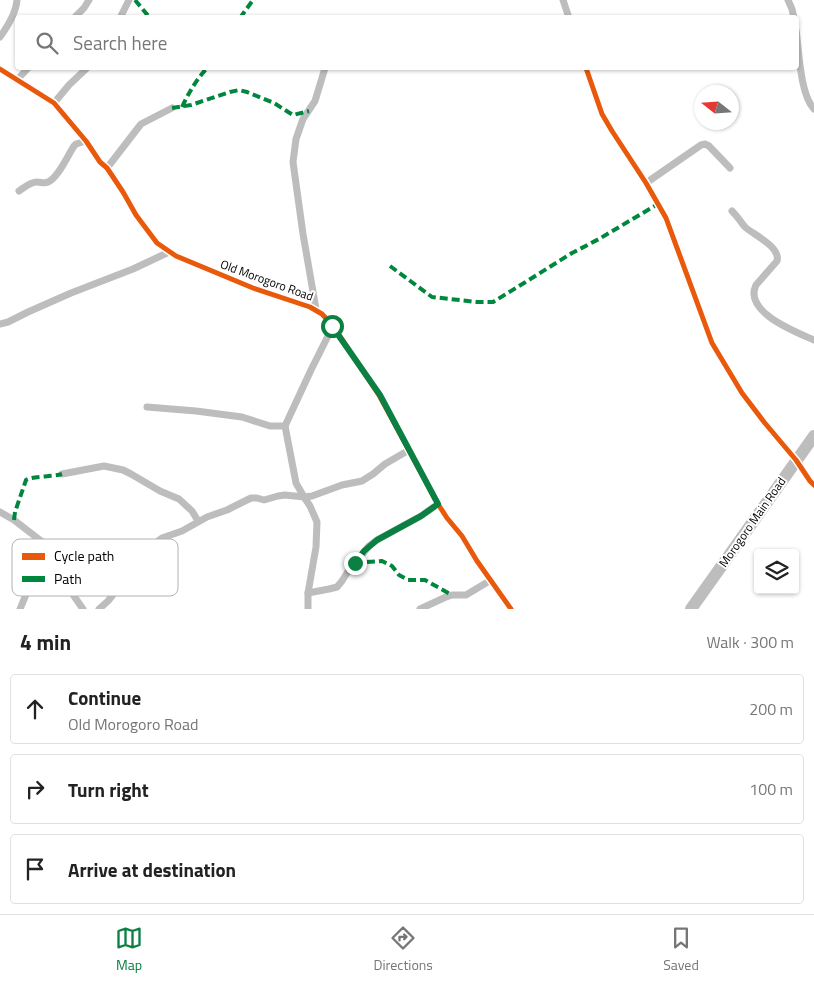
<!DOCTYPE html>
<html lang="en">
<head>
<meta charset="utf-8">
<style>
	body { margin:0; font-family:"Titillium Web",sans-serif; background:#f6f6f6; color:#222 }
	.controls { position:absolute; right:15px; bottom:15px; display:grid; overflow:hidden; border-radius:5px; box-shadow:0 1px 4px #0004 }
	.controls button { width:45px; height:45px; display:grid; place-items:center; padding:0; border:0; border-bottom:1px solid #e0e0e0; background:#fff; color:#222; font:25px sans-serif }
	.compass { position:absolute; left:694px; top:85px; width:45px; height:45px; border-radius:50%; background:#fff; box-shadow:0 1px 4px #0004; rotate:287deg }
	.stop { position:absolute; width:15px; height:15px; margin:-11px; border:4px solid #0b8043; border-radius:50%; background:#fff }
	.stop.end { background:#0b8043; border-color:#fff; box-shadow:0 1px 5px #0008 }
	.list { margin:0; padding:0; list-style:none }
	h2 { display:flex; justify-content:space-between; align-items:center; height:65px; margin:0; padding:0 20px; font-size:21px }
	h2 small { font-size:16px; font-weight:400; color:#767676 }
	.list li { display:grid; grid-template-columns:32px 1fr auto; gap:15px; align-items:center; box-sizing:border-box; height:70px; margin:0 10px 10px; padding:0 10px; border:1px solid #e0e0e0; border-radius:5px }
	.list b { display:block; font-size:19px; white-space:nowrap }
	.list p { margin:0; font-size:16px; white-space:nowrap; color:#767676 }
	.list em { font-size:16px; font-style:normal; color:#767676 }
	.icon { flex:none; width:28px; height:28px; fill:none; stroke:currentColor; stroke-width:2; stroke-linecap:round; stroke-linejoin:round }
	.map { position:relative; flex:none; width:814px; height:609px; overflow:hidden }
	.search { position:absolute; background:#fff; box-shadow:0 1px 4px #0004; left:15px; right:15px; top:15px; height:55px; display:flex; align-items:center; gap:12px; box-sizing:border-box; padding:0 18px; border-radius:5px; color:#767676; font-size:19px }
	.sheet { height:305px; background:#fff }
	nav { display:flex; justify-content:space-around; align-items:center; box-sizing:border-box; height:70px; border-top:1px solid #e0e0e0; background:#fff; font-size:14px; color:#767676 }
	nav a { display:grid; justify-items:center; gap:2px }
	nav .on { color:#0b8043 }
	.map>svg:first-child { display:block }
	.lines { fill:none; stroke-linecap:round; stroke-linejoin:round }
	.minor { stroke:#bdbdbd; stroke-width:7 }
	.trunk { stroke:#bdbdbd; stroke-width:12 }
	.quiet { stroke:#00873e; stroke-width:4; stroke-dasharray:8 4; stroke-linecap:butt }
	.cycleway-casing { stroke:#fff; stroke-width:8 }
	.cycleway { stroke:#e8590c; stroke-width:5 }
	.route { stroke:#0b8043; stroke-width:6 }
	.labels { text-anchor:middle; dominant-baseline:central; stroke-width:4; stroke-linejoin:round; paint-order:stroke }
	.street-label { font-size:12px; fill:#000; stroke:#fff }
	.key { fill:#fff; stroke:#b2b2b2; stroke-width:1 }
	.key-label { font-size:14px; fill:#000 }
</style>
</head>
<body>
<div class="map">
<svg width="814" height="609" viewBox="0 0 814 609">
	<rect width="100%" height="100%" fill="#fff"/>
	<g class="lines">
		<!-- minor -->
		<g class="minor">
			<polyline points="563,0 569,18"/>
			<polyline points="788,0 792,9 794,18"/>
			<polyline points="74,18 84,8 89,0"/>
			<polyline points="120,18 129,0"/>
			<path d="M796 30C799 51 800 94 814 109"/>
			<path d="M0 37C8 26 16 13 17 0"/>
			<polyline points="586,68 602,114 612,131 646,183 666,218 712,343 742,393 764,422 796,460 810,481 814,485"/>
			<polyline points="0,69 54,103 86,141 100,162 107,168 123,192 136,215 157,243 176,256 253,288 310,307 322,314 333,326 379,395 438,504 447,518 462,536 477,561 511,609"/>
			<polyline points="17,80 28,68"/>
			<polyline points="54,103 69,85 87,68"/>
			<polyline points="107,168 141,124 172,108"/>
			<polyline points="646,183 701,145 705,144 709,146 730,168"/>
			<path d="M19 191C25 187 30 182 37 182 41 182 44 184 48 182 58 178 68 155 74 146L76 144 86 141"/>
			<path d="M732 211C737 216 741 222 745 227 754 235 781 247 777 261L756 285C743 312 796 332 814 340"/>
			<polyline points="316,309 303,234 293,162 296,139 303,119 315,101 325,68"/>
			<polyline points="0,324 8,322 28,312 71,293 133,269 169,252"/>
			<polyline points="147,407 196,411 242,417 270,426 285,426 311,370 333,326"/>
			<polyline points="285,426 296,483 304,497 310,506 317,522 316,547 308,593 308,609"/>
			<polyline points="62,474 104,466 123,470 131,474 160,491 179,499 192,511 198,521"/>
			<polyline points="0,512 14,520 45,544 49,556 53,566 83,609"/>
			<polyline points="308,593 329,589 337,587 342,581 347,573 369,546 377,540 421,516 438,504"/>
			<polyline points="20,609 35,573 45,545"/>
			<polyline points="99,609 108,601 119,587 138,556 162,538 182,531 207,517 227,510 251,498 257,498 264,500 278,496 285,495 304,497 312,496 342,485 362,481 373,474 385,464 409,450"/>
			<polyline points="420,609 446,597 452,595 466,595 491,580"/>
		</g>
		<!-- trunk -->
		<polyline class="trunk" points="691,609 814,436"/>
		<!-- quiet -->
		<g class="quiet">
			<polyline points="135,0 150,18"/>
			<polyline points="240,18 253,0"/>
			<path d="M182 107C189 92 197 79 207 68"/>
			<polyline points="172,108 191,105 230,92 239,90 247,92 274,103 293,115 309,111"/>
			<polyline points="390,266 432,297 477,302 493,302 524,283 572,253 599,239 658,204"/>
			<path d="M14 520 15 512 26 480C32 476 52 477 62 474"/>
			<polyline points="355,563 382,561 392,566 399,575 408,580 425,580 452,595"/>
		</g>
		<defs>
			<g id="cycleway">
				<polyline points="586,68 602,114 612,131 646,183 666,218 712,343 742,393 764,422 796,460 810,481 814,485"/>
				<polyline points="0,69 54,103 86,141 100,162 107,168 123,192 136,215 157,243 176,256 253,288 310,307 322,314 333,326 379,395 438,504 447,518 462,536 477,561 511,609"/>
			</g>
		</defs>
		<!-- cycleway casing -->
		<use href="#cycleway" class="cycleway-casing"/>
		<!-- cycleway -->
		<use href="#cycleway" class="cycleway"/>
	</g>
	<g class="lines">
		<!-- route -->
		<polyline class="route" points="332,326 380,395 438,504 421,516 377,540 364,551 355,563"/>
	</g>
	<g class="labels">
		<!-- street labels -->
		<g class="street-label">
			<text transform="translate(267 280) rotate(20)">Old Morogoro Road</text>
			<text transform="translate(752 522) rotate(-55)">Morogoro Main Road</text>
		</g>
	</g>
	<!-- legend -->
	<rect x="12" y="539" width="166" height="57" rx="8" class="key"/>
	<rect x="22" y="553" width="23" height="7" fill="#e8590c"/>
	<rect x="22" y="576" width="23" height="6" fill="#00873e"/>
	<g class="key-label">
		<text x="54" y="561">Cycle path</text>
		<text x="54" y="584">Path</text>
	</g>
</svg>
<div class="controls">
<button><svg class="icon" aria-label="layers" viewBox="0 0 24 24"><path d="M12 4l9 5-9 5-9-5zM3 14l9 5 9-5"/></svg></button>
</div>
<svg class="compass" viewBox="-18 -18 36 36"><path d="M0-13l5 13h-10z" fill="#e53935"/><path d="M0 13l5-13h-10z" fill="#767676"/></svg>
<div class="stop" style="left:332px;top:326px"></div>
<div class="stop end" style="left:355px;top:563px"></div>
<div class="search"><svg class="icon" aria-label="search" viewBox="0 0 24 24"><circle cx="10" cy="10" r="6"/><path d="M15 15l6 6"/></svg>Search here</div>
</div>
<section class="sheet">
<h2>4 min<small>Walk · 300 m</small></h2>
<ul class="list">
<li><svg class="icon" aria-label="ahead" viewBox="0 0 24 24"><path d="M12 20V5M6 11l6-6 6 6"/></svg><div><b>Continue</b><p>Old Morogoro Road</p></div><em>200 m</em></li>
<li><svg class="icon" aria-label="right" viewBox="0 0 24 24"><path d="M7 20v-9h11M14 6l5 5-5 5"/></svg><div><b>Turn right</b></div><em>100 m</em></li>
<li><svg class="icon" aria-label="arrive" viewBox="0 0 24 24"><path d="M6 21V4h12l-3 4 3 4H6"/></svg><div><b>Arrive at destination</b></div></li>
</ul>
</section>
<nav>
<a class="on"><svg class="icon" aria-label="map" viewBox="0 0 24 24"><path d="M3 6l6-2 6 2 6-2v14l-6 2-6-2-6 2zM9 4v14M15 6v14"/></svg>Map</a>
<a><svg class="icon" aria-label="directions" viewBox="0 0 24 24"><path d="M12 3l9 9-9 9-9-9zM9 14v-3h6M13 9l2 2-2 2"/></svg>Directions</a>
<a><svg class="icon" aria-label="saved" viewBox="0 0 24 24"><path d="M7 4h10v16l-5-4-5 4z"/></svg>Saved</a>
</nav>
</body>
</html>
